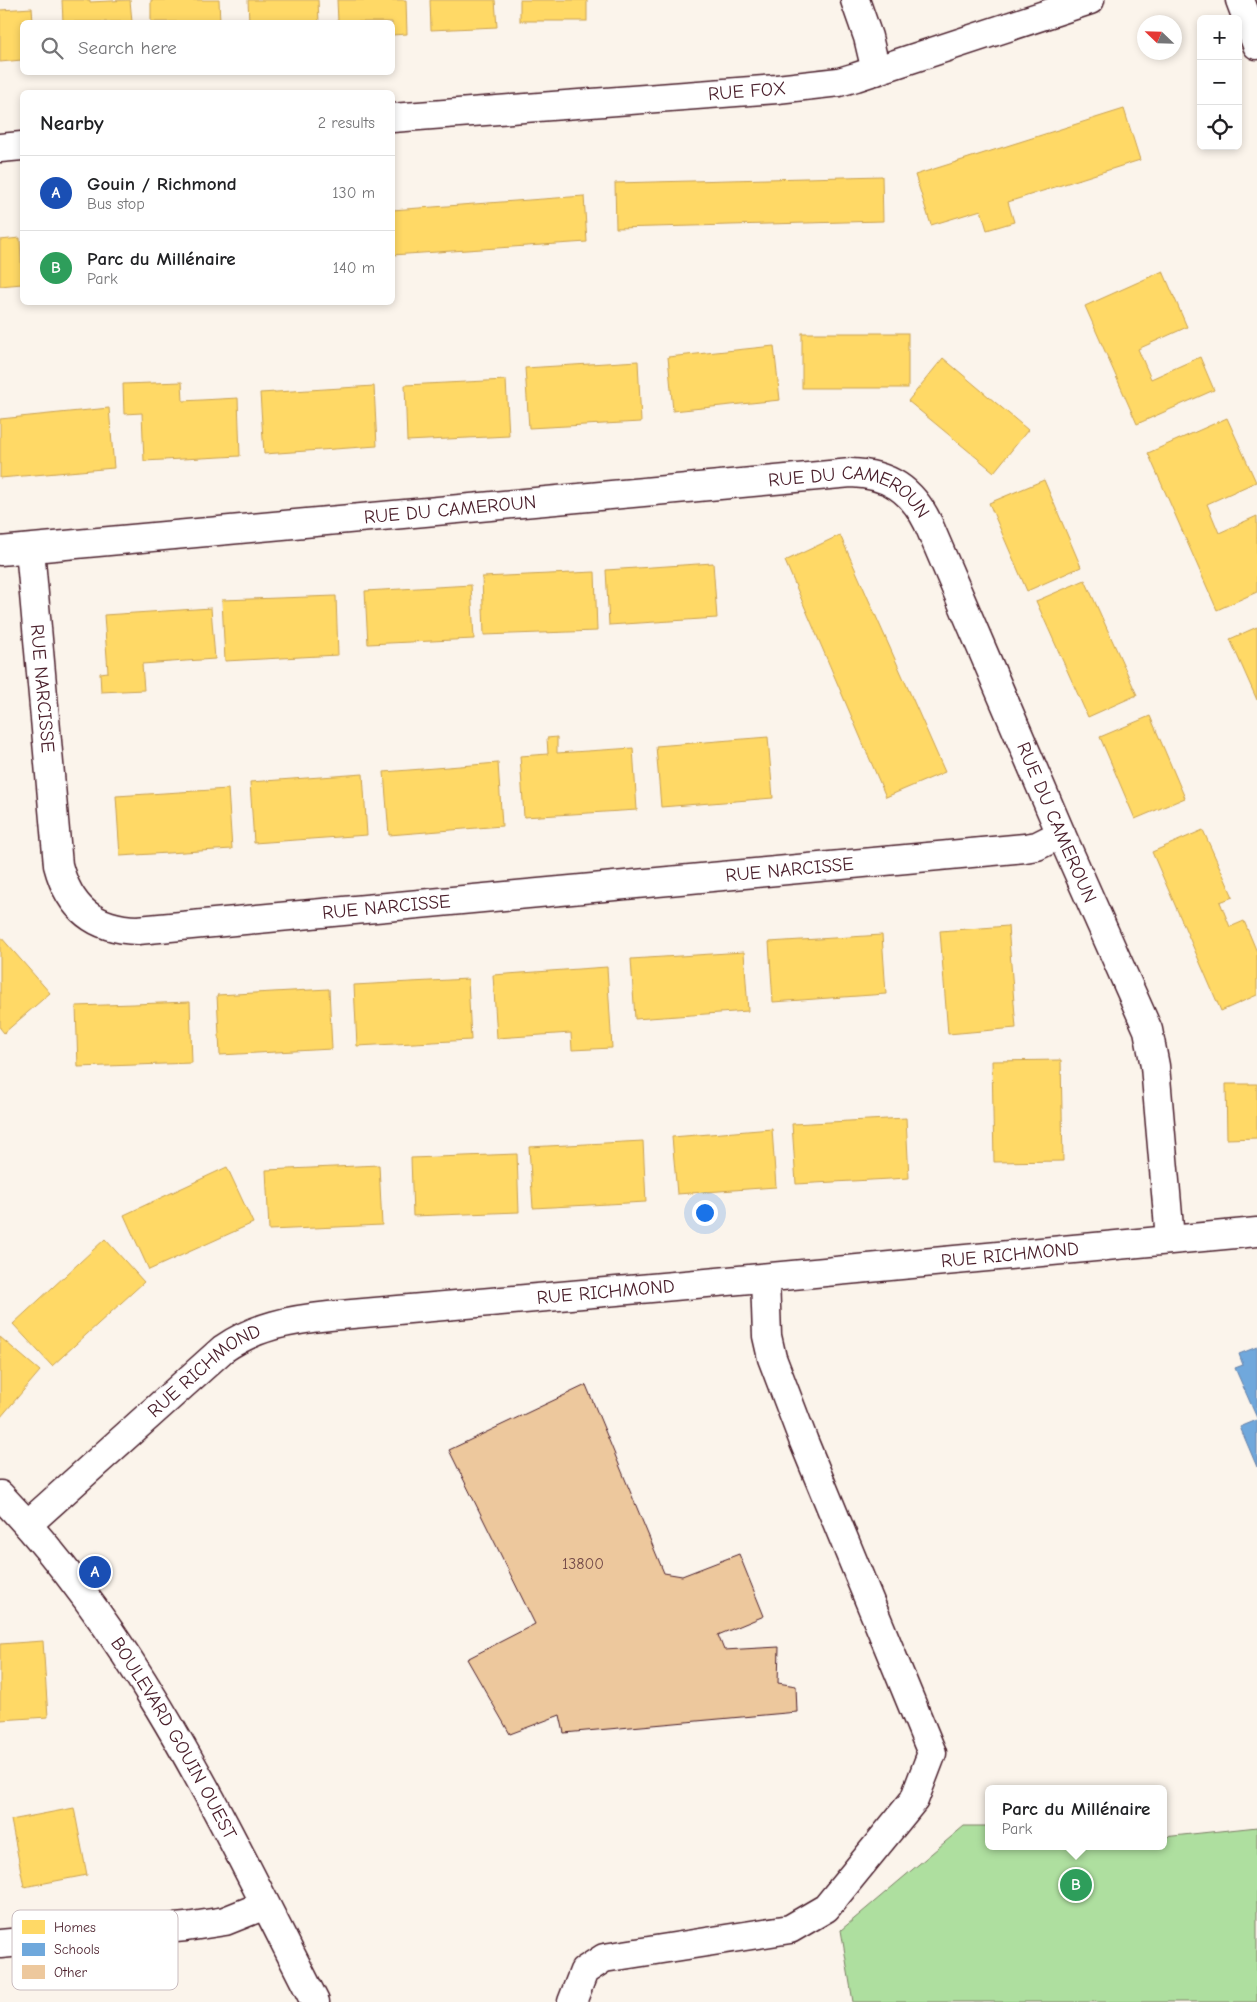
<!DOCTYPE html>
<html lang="en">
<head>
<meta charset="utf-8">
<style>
	body { margin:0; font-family:"Comic Neue",sans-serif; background:#f6f6f6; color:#202124 }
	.controls { position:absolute; right:15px; top:15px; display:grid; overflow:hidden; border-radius:8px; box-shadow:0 2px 8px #0003 }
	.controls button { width:45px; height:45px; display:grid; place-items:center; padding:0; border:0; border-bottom:1px solid #e0e0e0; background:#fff; color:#202124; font:25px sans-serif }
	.compass { position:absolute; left:1137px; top:15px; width:45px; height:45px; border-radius:50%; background:#fff; box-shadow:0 2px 8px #0003; rotate:293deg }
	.you { position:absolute; left:704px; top:1212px; width:18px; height:18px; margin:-12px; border:4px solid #fff; border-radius:50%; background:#1a73e8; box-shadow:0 0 0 8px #1a73e833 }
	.badge { display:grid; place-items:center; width:32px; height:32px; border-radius:50%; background:#c8321e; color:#fff; font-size:16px; font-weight:700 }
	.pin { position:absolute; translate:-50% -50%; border:2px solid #fff; box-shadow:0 1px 5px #0006 }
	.popup { position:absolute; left:985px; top:1785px; width:182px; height:65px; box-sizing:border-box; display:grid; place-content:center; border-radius:8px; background:#fff; filter:drop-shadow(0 1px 4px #0005); font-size:16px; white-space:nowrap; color:#757577 }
	.popup b { font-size:19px; color:#202124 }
	.popup::after { content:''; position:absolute; left:50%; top:100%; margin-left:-10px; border:10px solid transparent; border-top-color:#fff }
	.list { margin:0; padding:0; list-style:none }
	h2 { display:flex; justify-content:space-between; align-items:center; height:65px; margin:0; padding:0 20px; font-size:21px }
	h2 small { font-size:16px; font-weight:400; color:#757577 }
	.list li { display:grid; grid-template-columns:32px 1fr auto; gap:15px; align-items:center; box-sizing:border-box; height:75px; padding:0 20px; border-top:1px solid #e0e0e0 }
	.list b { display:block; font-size:19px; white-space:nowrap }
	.list p { margin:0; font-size:16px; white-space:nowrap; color:#757577 }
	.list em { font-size:16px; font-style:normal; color:#757577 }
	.icon { flex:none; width:28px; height:28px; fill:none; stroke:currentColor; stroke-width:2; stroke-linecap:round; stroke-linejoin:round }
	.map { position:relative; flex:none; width:1257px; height:2002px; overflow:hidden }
	.search { position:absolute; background:#fff; box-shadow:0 2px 8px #0003; left:20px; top:20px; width:375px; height:55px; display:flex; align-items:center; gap:12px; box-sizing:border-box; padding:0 18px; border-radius:8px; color:#757577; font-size:19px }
	.panel { position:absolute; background:#fff; box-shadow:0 2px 8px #0003; left:20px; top:90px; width:375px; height:215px; border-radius:8px }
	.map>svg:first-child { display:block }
	.green { fill:#aedf9f; stroke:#7c7f65 }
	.homes { fill:#ffd966; stroke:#c9a154 }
	.schools { fill:#6fa8dc; stroke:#647fa7 }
	.building { fill:#edc89d; stroke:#4a1f2b }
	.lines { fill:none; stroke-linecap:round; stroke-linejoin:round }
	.minor-casing { stroke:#4a1f2b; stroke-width:31 }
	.major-casing { stroke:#4a1f2b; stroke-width:31 }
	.minor { stroke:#fff; stroke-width:28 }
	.major { stroke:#fff; stroke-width:28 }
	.labels { text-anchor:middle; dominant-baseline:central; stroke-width:5; stroke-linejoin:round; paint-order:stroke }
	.number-label { font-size:16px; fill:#734948 }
	.street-label { font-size:19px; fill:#4a1f2b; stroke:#fff }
	.key { fill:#fff; stroke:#c9bcbf; stroke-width:1 }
	.key-label { font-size:14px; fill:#4a1f2b }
</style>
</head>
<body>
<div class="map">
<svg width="1257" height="2002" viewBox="0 0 1257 2002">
	<rect width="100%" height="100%" fill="#fbf4eb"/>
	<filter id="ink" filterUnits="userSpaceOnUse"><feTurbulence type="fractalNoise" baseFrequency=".02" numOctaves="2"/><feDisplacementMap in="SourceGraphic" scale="10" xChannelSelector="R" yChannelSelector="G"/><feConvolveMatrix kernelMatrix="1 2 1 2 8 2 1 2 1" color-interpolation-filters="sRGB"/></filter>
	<g filter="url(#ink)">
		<!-- green -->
		<polygon class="green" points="964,1826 988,1826 988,1846 1164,1846 1164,1837 1257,1827 1257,2002 853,2002 841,1930"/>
		<!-- homes -->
		<g class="homes">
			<polygon points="62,0 90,0 90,2 130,0 132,22 63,22"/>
			<polygon points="151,0 219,0 220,22 151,22"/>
			<polygon points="248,0 318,0 319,22 249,22"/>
			<polygon points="337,0 406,0 407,34 392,35 392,22 338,22"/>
			<polygon points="430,0 495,0 497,27 431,30"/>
			<rect x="520" y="0" width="67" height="21"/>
			<polygon points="32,8 33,22 22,22 22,60 0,62 0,10"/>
			<polygon points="1124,109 1140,160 1008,202 1014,222 987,230 981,210 931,225 915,175"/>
			<polygon points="882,176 883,221 616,228 615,183"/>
			<polygon points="584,196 587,242 392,255 392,210"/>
			<polygon points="20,238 22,284 0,286 0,240"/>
			<polygon points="1163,271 1187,327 1138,349 1151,379 1200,357 1214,390 1137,424 1085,306"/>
			<rect x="802" y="333" width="106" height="55"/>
			<polygon points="774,346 780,400 673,411 668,357"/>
			<polygon points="943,358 1028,430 994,472 908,401"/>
			<polygon points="638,361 641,422 529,428 525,368"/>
			<polygon points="506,380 509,436 407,441 405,385"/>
			<polygon points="182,382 183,401 238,398 240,456 144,461 142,413 124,414 123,384"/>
			<polygon points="374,386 377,446 264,454 260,393"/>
			<polygon points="109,408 114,468 0,478 0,419"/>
			<polygon points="1227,418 1256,482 1207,504 1219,533 1257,516 1257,592 1217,610 1148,453"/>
			<polygon points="1044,480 1081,567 1027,591 989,503"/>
			<polygon points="840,535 945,772 886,797 785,561"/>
			<polygon points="713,563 717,618 609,625 606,570"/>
			<polygon points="595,572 597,631 484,635 482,577"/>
			<polygon points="1085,580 1137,695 1088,717 1036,601"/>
			<polygon points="471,585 474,639 368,644 365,591"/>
			<polygon points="336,596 338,655 225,661 222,600"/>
			<polygon points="211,608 215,659 142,664 144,690 101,692 100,673 108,672 104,615"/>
			<polygon points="1257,627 1257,700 1230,639"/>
			<polygon points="1150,716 1185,798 1135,819 1100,737"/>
			<polygon points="557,737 557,753 633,748 637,810 524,817 520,756 548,754 547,738"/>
			<polygon points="768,737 773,798 661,807 656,746"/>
			<polygon points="498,763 502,826 389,835 384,772"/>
			<polygon points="363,774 367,835 254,843 250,782"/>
			<polygon points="228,789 232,849 120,856 116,796"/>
			<polygon points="1203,830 1233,897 1220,902 1230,927 1244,921 1257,952 1257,995 1221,1011 1152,852"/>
			<polygon points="1008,926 1016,1028 948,1034 940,931"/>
			<polygon points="882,935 886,994 773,1002 769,942"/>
			<polygon points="0,936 50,993 4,1033 0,1028"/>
			<polygon points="744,952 748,1011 635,1019 631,959"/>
			<polygon points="607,967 612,1048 572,1050 571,1033 497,1038 493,975"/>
			<polygon points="468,979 471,1040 357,1046 354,985"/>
			<polygon points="329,989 332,1049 220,1055 217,995"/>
			<polygon points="190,1002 192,1063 78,1067 76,1006"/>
			<polygon points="1061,1060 1063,1161 994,1162 992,1061"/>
			<polygon points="1226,1084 1257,1084 1257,1138 1227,1139"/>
			<polygon points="906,1118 909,1178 796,1184 792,1124"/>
			<polygon points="772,1129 776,1187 677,1194 672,1137"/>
			<polygon points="643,1141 646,1202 533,1208 529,1147"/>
			<polygon points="517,1154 519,1212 413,1216 411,1158"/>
			<polygon points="379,1165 382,1225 269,1230 266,1170"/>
			<polygon points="227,1167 253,1223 149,1270 124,1215"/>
			<polygon points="105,1239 144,1282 52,1366 13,1324"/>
			<polygon points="0,1337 40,1371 0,1418"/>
			<polygon points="43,1641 48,1717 0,1720 0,1644"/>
			<polygon points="74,1808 87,1875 24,1887 11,1820"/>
		</g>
		<!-- schools -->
		<g class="schools">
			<polygon points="1257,1347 1257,1418 1235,1368 1243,1365 1239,1354"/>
			<polygon points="1257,1420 1257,1467 1240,1427"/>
		</g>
		<!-- building -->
		<polygon class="building" points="586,1385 664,1573 682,1576 739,1554 764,1616 718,1635 724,1650 779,1647 778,1683 796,1686 797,1712 564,1733 560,1715 510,1734 467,1659 535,1624 449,1450"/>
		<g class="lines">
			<defs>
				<g id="minor">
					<polyline points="855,0 868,37 876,71"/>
					<path id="s1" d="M392 118 777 89 839 82 856 77 1090 0"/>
					<polyline points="0,148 22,146"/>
					<path id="s2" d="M30 549 58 865C69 907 93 929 138 930L1025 848 1037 846 1061 834"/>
					<path id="s3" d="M0 551 851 473C889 474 912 490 928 523L1061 834 1148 1030 1155 1066 1170 1239"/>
					<path id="s4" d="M0 1495C139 1639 225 1826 315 2002"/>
					<path id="s5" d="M28 1524 223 1349C256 1326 290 1320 329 1316L674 1286 1257 1232"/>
					<polyline points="0,1944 186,1927 225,1921 265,1905"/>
					<polyline points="572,2002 584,1971 604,1958 790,1929 826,1908 914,1800 932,1753 804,1442 772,1358 767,1336 765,1278"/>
				</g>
				<polyline id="major" points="1240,0 1257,45"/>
			</defs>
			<!-- minor casing -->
			<use href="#minor" class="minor-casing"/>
			<!-- major casing -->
			<use href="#major" class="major-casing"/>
			<!-- minor -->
			<use href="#minor" class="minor"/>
			<!-- major -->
			<use href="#major" class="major"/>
		</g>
	</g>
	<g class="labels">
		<!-- number labels -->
		<g class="number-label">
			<text x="583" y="1564">13800</text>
		</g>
		<!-- street labels -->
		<g class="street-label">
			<text stroke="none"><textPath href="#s1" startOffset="356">RUE FOX</textPath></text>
			<text stroke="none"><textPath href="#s3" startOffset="858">RUE DU CAMEROUN</textPath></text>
			<text stroke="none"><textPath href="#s3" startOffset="452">RUE DU CAMEROUN</textPath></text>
			<text stroke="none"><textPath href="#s2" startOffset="140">RUE NARCISSE</textPath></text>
			<text stroke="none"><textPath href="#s3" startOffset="1278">RUE DU CAMEROUN</textPath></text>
			<text stroke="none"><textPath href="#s2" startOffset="1084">RUE NARCISSE</textPath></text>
			<text stroke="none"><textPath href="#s2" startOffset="679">RUE NARCISSE</textPath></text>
			<text stroke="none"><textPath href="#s5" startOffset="1058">RUE RICHMOND</textPath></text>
			<text stroke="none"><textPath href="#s5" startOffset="652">RUE RICHMOND</textPath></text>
			<text stroke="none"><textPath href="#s5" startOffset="234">RUE RICHMOND</textPath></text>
			<text stroke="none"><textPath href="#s4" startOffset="300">BOULEVARD GOUIN OUEST</textPath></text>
		</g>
	</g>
	<!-- legend -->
	<rect x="12" y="1910" width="166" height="80" rx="8" class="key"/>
	<rect x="22" y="1920" width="23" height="14" fill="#ffd966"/>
	<rect x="22" y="1943" width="23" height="13" fill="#6fa8dc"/>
	<rect x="22" y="1965" width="23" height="14" fill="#edc89d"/>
	<g class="key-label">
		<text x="54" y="1932">Homes</text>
		<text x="54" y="1954">Schools</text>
		<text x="54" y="1977">Other</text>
	</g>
</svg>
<div class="controls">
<button>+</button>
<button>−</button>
<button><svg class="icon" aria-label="locate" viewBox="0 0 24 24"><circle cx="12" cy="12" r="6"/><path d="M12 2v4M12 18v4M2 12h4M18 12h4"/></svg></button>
</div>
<svg class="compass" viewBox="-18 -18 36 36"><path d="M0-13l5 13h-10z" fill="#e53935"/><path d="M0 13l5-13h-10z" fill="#757577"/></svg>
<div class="you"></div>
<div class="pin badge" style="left:95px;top:1572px;background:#1a4fb4">A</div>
<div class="pin badge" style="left:1076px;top:1885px;background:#2e9e5b">B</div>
<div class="popup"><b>Parc du Millénaire</b>Park</div>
<div class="search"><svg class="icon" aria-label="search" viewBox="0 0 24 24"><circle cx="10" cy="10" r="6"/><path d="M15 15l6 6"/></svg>Search here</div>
<section class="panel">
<h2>Nearby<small>2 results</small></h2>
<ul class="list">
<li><span class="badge" style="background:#1a4fb4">A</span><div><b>Gouin / Richmond</b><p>Bus stop</p></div><em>130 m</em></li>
<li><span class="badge" style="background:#2e9e5b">B</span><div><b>Parc du Millénaire</b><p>Park</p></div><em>140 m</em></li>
</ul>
</section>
</div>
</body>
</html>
